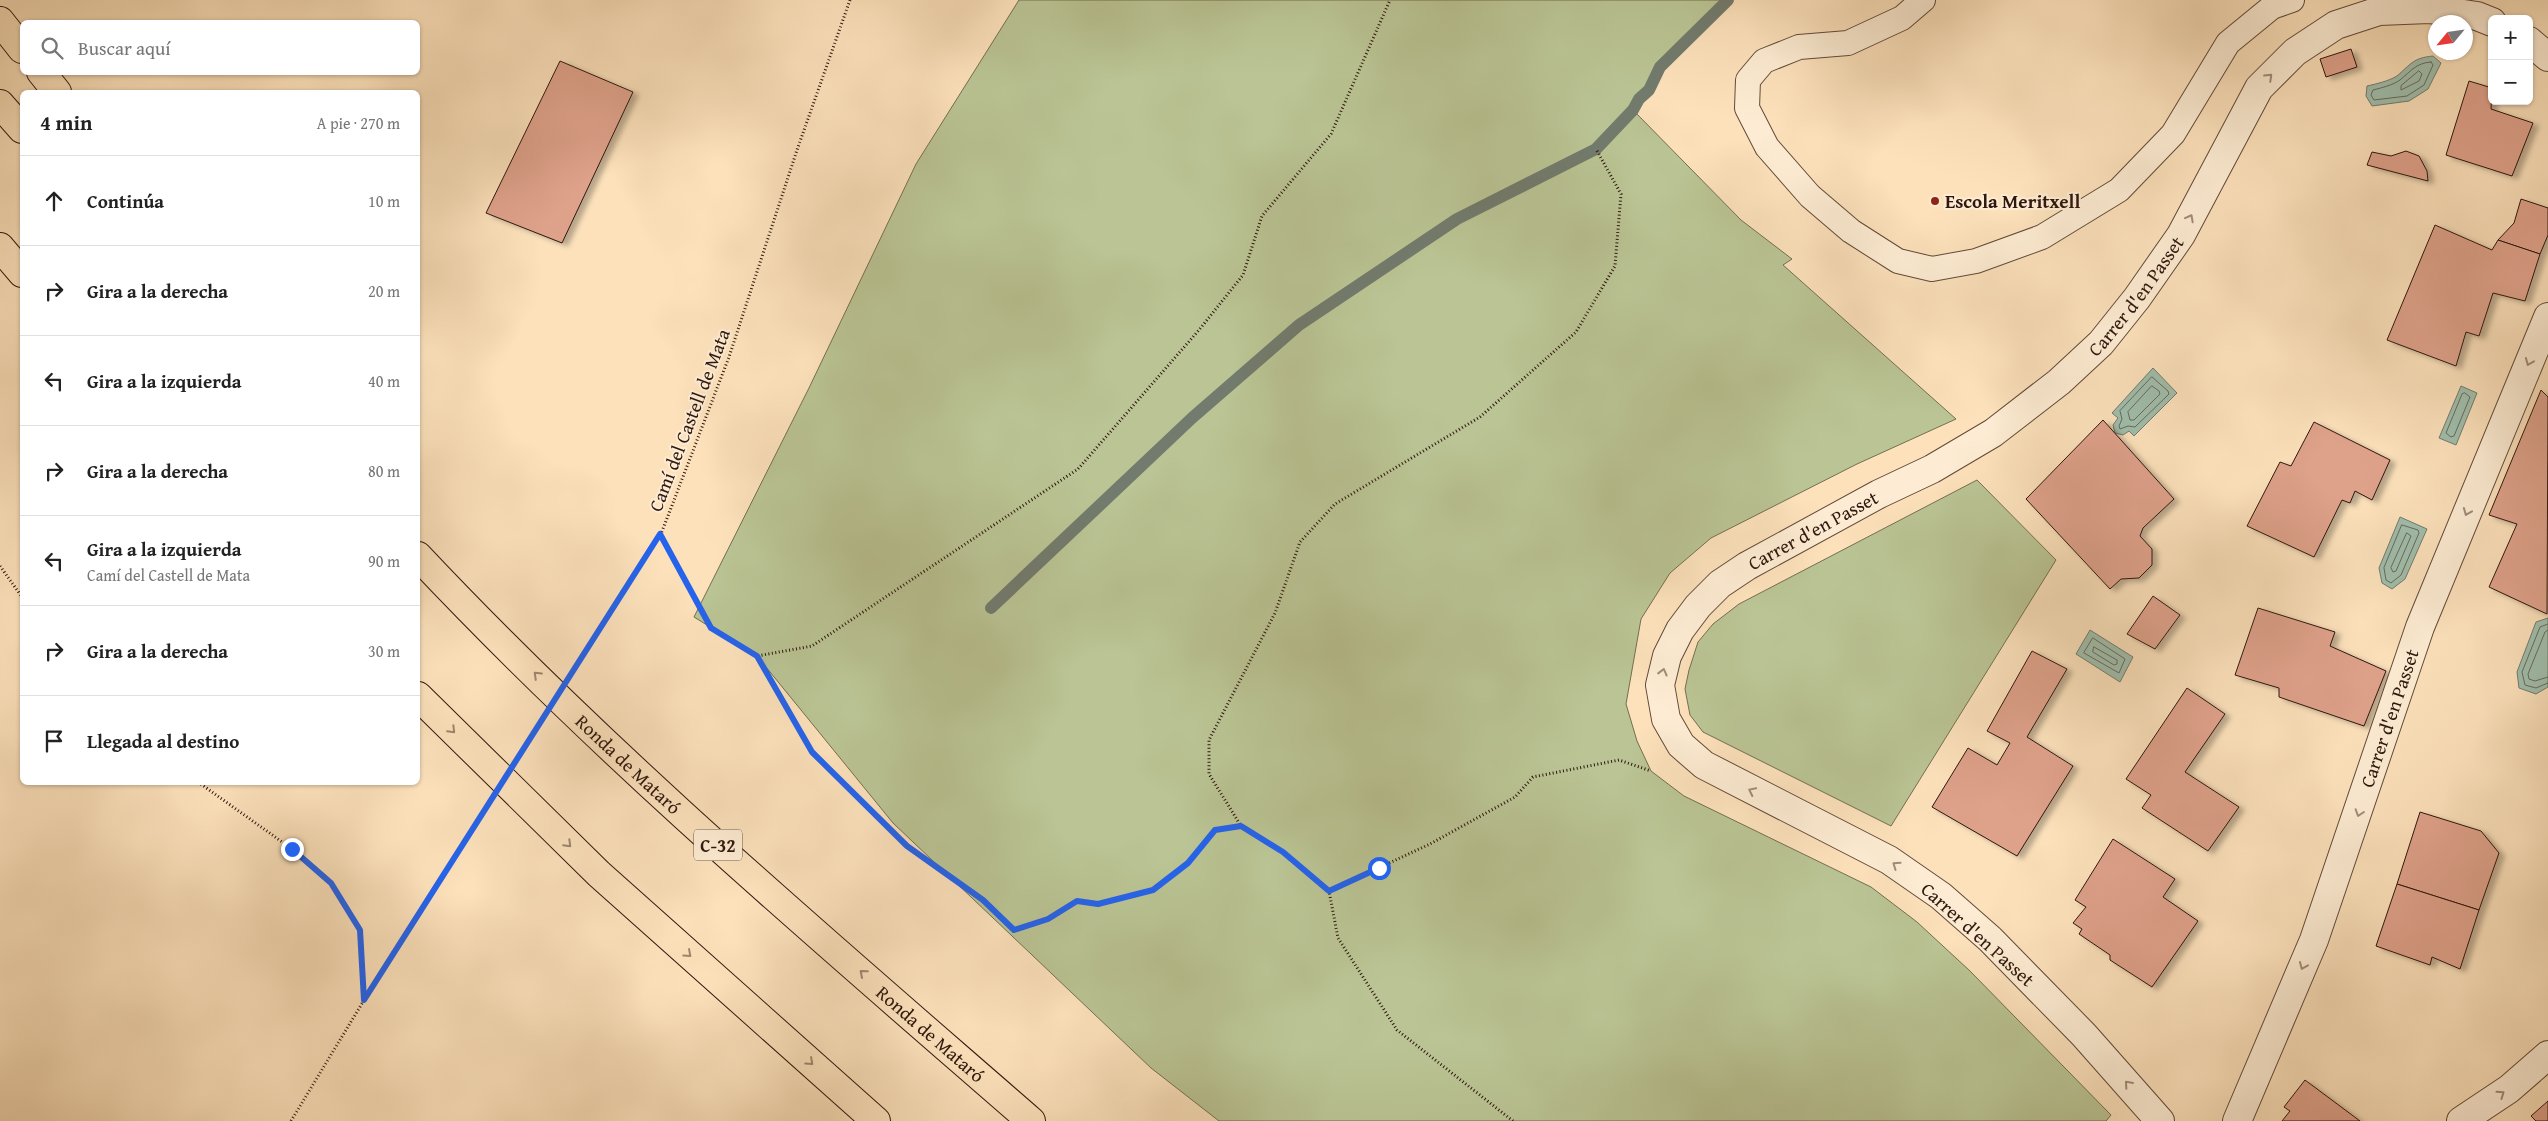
<!DOCTYPE html>
<html lang="es">
<head>
<meta charset="utf-8">
<style>
	body { margin:0; font-family:"Gentium Book Plus",serif; background:#f6f6f6; color:#222 }
	.controls { position:absolute; right:15px; top:15px; display:grid; overflow:hidden; border-radius:8px; box-shadow:0 1px 4px #0004 }
	.controls button { width:45px; height:45px; display:grid; place-items:center; padding:0; border:0; border-bottom:1px solid #e0e0e0; background:#fff; color:#222; font:25px sans-serif }
	.compass { position:absolute; left:2428px; top:15px; width:45px; height:45px; border-radius:50%; background:#fff; box-shadow:0 1px 4px #0004; rotate:241deg }
	.stop { position:absolute; width:15px; height:15px; margin:-11px; border:4px solid #2563eb; border-radius:50%; background:#fff }
	.stop.end { background:#2563eb; border-color:#fff; box-shadow:0 1px 5px #0008 }
	.list { margin:0; padding:0; list-style:none }
	h2 { display:flex; justify-content:space-between; align-items:center; height:65px; margin:0; padding:0 20px; font-size:21px }
	h2 small { font-size:16px; font-weight:400; color:#767676 }
	.list li { display:grid; grid-template-columns:32px 1fr auto; gap:15px; align-items:center; box-sizing:border-box; height:90px; padding:0 20px; border-top:1px solid #e0e0e0 }
	.list b { display:block; font-size:19px; white-space:nowrap }
	.list p { margin:0; font-size:16px; white-space:nowrap; color:#767676 }
	.list em { font-size:16px; font-style:normal; color:#767676 }
	.icon { flex:none; width:28px; height:28px; fill:none; stroke:currentColor; stroke-width:2; stroke-linecap:round; stroke-linejoin:round }
	.map { position:relative; flex:none; width:2548px; height:1121px; overflow:hidden }
	.search { position:absolute; background:#fff; box-shadow:0 1px 4px #0004; left:20px; top:20px; width:400px; height:55px; display:flex; align-items:center; gap:12px; box-sizing:border-box; padding:0 18px; border-radius:8px; color:#767676; font-size:19px }
	.panel { position:absolute; background:#fff; box-shadow:0 1px 4px #0004; left:20px; top:90px; width:400px; height:695px; border-radius:8px }
	.map>svg:first-child { display:block }
	.green { fill:#bac494; stroke:#746e51 }
	.water { fill:#a0beac; stroke:#727b6d }
	.lines { fill:none; stroke-linecap:round; stroke-linejoin:round }
	.shore { stroke:#676a5d; stroke-width:1 }
	.stream { stroke:#727b6d; stroke-width:12 }
	.building { fill:#dea18a; stroke:#2e170e; filter:url(#shadow) }
	.lane-casing { stroke:#624a39; stroke-width:26 }
	.street-casing { stroke:#624a39; stroke-width:30 }
	.highway-casing { stroke:#2e170e; stroke-width:30 }
	.path { stroke:#2e170e; stroke-width:3; stroke-dasharray:1 2.5; stroke-linecap:butt }
	.lane { stroke:#fdecd3; stroke-width:24 }
	.street { stroke:#fdecd3; stroke-width:28 }
	.highway { stroke:#fce1bb; stroke-width:28 }
	.path-bridge { stroke:#2e170e; stroke-width:3; stroke-dasharray:1 2.5; stroke-linecap:butt }
	.oneway { stroke:#a08c7a }
	.oneway2 { stroke:#9f866d }
	.route { stroke:#2563eb; stroke-width:6 }
	.poi-dot { fill:#8f2418; stroke:#fdecd3; stroke-width:2 }
	.labels { text-anchor:middle; dominant-baseline:central; stroke-width:4; stroke-linejoin:round; paint-order:stroke }
	.shield { fill:#fdecd3; stroke:#6c5749; stroke-width:1 }
	.shield-label { font-size:18px; font-weight:bold; fill:#2e170e }
	.poi-label { font-size:19px; font-weight:bold; fill:#2e170e; stroke:#fdecd3; text-anchor:start }
	.street-label { font-size:19px; fill:#2e170e; stroke:#fdecd3 }
</style>
</head>
<body>
<div class="map">
<svg width="2548" height="1121" viewBox="0 0 2548 1121">
	<defs>
		<filter id="shadow"><feDropShadow dx="5.5" dy="3" stdDeviation="2.5" flood-color="#0004"/></filter>
	</defs>
	<rect width="100%" height="100%" fill="#fce1bb"/>
	<filter id="stains"><feTurbulence type="fractalNoise" baseFrequency=".004" numOctaves="4"/><feColorMatrix values="0 0 0 0 .2 0 0 0 0 .09 0 0 0 0 .02 0 0 0 .5 -.17"/></filter>
	<radialGradient id="worn" r=".72"><stop offset=".6" stop-color="#630" stop-opacity="0"/><stop offset="1" stop-color="#630" stop-opacity=".3"/></radialGradient>
	<!-- green -->
	<g class="green">
		<path d="M1019 0H1728L1660 67C1654 87 1641 93 1633 110L1741 220 1792 259 1783 265 1956 419 1857 464 1711 538 1670 573 1641 619 1626 704 1637 741 1651 771 1684 796 1871 887 1917 922 1970 971 2111 1115 2106 1121H1219L1151 1068 893 823 757 656 694 617 809 388 916 164Z"/>
		<polygon points="1977,480 2056,560 1891,826 1703,732 1690,715 1685,689 1689,670 1698,642 1713,624 1739,604"/>
	</g>
	<!-- water -->
	<g class="water">
		<path d="M2433 56 2441 63 2428 89 2409 101 2372 106 2366 96 2367 86C2376 84 2389 81 2397 76 2411 64 2413 58 2433 56Z"/>
		<polygon points="2153,368 2177,393 2134,436 2129,431 2123,435 2115,433 2113,425 2118,418 2112,413"/>
		<polygon points="2461,386 2477,393 2456,445 2439,438"/>
		<polygon points="2400,517 2427,529 2405,579 2392,589 2382,583 2379,568"/>
		<polygon points="2548,618 2548,687 2536,694 2519,688 2517,672 2536,622"/>
		<polygon points="2090,630 2133,657 2120,682 2076,654"/>
	</g>
	<g class="lines">
		<!-- shore -->
		<g class="shore">
			<path d="M2431 62 2433 65 2424 85 2407 96 2374 100 2371 95 2373 90C2381 88 2393 85 2400 80 2411 71 2416 63 2431 62Z"/>
			<polygon points="2419,71 2422,74 2419,81 2401,90 2401,86"/>
			<polygon points="2152,377 2168,391 2169,394 2135,427 2128,426 2120,429 2119,426 2122,419 2120,411"/>
			<polygon points="2152,386 2159,391 2160,394 2134,420 2130,420 2128,412"/>
			<polygon points="2465,393 2470,397 2454,436 2451,437 2446,433 2462,394"/>
			<polygon points="2402,525 2418,530 2419,533 2401,575 2391,583 2386,580 2384,568"/>
			<polygon points="2407,533 2411,536 2396,571 2393,572 2391,568"/>
			<polyline points="2548,624 2540,627 2522,672 2525,685 2536,688 2548,683"/>
			<polyline points="2548,630 2545,632 2528,674 2529,679 2535,681 2548,677"/>
			<polygon points="2093,638 2125,659 2119,673 2084,653"/>
			<polygon points="2094,647 2117,660 2117,664 2114,665 2093,652"/>
		</g>
		<!-- stream -->
		<polyline class="stream" points="991,608 1192,418 1299,325 1457,219 1596,149 1633,110 1639,99 1649,90 1660,67 1728,0"/>
	</g>
	<!-- building -->
	<g class="building">
		<polygon points="2351,49 2357,67 2326,77 2320,59"/>
		<polygon points="560,61 633,92 562,243 486,213"/>
		<polygon points="2469,81 2492,88 2491,109 2533,123 2512,176 2446,155"/>
		<polygon points="2406,151 2419,156 2427,171 2428,181 2367,165 2372,152 2391,156"/>
		<polygon points="2521,199 2548,208 2548,235 2540,254 2498,240 2514,223"/>
		<polygon points="2435,225 2492,250 2498,240 2540,254 2525,301 2493,293 2479,336 2466,332 2456,366 2387,340"/>
		<polygon points="2541,390 2548,397 2547,614 2489,587 2517,524 2489,515"/>
		<polygon points="2103,420 2174,499 2143,528 2140,536 2152,549 2152,565 2139,578 2121,579 2110,589 2026,499"/>
		<polygon points="2314,422 2390,460 2372,500 2355,491 2350,503 2342,500 2314,557 2247,526 2280,462 2291,466"/>
		<polygon points="2153,596 2180,615 2155,649 2127,634"/>
		<polygon points="2258,608 2335,632 2330,646 2386,671 2364,726 2279,697 2279,688 2235,675"/>
		<polygon points="2032,651 2067,669 2027,737 2073,766 2017,856 1932,807 1968,748 1997,765 2010,743 1987,731"/>
		<polygon points="2187,688 2225,714 2185,772 2239,807 2208,851 2142,808 2151,795 2126,779"/>
		<polygon points="2420,812 2481,831 2499,853 2479,910 2397,884"/>
		<polygon points="2113,839 2175,879 2163,897 2198,921 2152,987 2110,960 2110,955 2079,934 2082,929 2073,923 2086,907 2075,900"/>
		<polygon points="2397,884 2479,910 2460,969 2432,957 2430,965 2376,946"/>
		<polygon points="2305,1080 2360,1121 2282,1121 2290,1111 2284,1107"/>
		<polygon points="2548,1101 2548,1121 2536,1121 2531,1116"/>
	</g>
	<g class="lines">
		<defs>
			<polyline id="lane" points="1923,0 1902,18 1848,43 1799,47 1764,61 1748,80 1747,108 1767,147 1810,196 1851,231 1898,261 1932,269 1976,261 2042,237 2119,190 2173,134 2228,43 2272,7 2292,0"/>
			<g id="street">
				<polyline points="2529,41 2548,57"/>
				<path id="s1" d="M2160 1121 2084 1035 1990 939 1941 896 1889 860 1704 765 1681 745 1666 719 1660 685 1667 656 1680 630 1698 606 1720 584 1747 566 1879 494 1932 469 1993 433 2059 382 2101 343 2137 298 2181 235 2259 88 2295 52 2336 25 2379 11 2429 9 2477 16 2492 22"/>
				<path id="s2" d="M2237 1121 2314 940 2420 627 2548 317"/>
				<polyline points="2461,1121 2509,1089 2548,1055"/>
			</g>
			<g id="highway">
				<polyline points="0,21 22,49"/>
				<polyline points="41,72 57,92"/>
				<polyline points="0,104 22,129"/>
				<polyline points="0,247 22,273"/>
				<path id="s3" d="M418 556C608 758 822 939 1031 1121"/>
				<polyline points="418,696 599,874 876,1121"/>
			</g>
		</defs>
		<!-- lane casing -->
		<use href="#lane" class="lane-casing"/>
		<!-- street casing -->
		<use href="#street" class="street-casing"/>
		<!-- highway casing -->
		<use href="#highway" class="highway-casing"/>
		<!-- path -->
		<g class="path">
			<polyline points="850,0 797,150 729,357 661,534 711,628 757,656 812,646 1078,469 1199,330 1243,275 1262,216 1331,134 1390,0"/>
			<polyline points="0,566 22,597"/>
			<polyline points="757,656 812,752 907,846 983,900 1014,930 1048,919 1077,901 1098,904 1153,890 1188,863 1215,831 1241,826"/>
			<polyline points="198,782 292,849 331,883 360,930 364,1000"/>
			<polyline points="1329,891 1430,844 1515,797 1533,777 1619,760 1651,771"/>
			<polyline points="291,1121 387,962"/>
			<polyline points="1513,1121 1397,1030 1338,938 1329,891 1283,852 1241,826 1209,774 1209,740 1275,613 1300,542 1335,504 1480,417 1576,332 1615,266 1621,194 1596,149"/>
		</g>
		<!-- lane -->
		<use href="#lane" class="lane"/>
		<!-- street -->
		<use href="#street" class="street"/>
		<!-- highway -->
		<use href="#highway" class="highway"/>
		<!-- path-bridge -->
		<polyline class="path-bridge" points="387,962 661,534"/>
	</g>
	<!-- one-way arrows -->
	<defs><path id="oneway-chevron" d="M-2-3.5L2.5 0L-2 3.5" fill="none" stroke-width="1.6" stroke-linecap="round" stroke-linejoin="round" transform="scale(1.25)"/></defs>
	<g class="oneway">
		<use href="#oneway-chevron" transform="translate(2269 77) rotate(-44)"/>
		<use href="#oneway-chevron" transform="translate(2190 218) rotate(-62)"/>
		<use href="#oneway-chevron" transform="translate(2529 362) rotate(112)"/>
		<use href="#oneway-chevron" transform="translate(2467 512) rotate(112)"/>
		<use href="#oneway-chevron" transform="translate(1663 672) rotate(-76)"/>
		<use href="#oneway-chevron" transform="translate(1752 791) rotate(-154)"/>
		<use href="#oneway-chevron" transform="translate(2359 813) rotate(108)"/>
		<use href="#oneway-chevron" transform="translate(1896 865) rotate(-145)"/>
		<use href="#oneway-chevron" transform="translate(2303 966) rotate(113)"/>
		<use href="#oneway-chevron" transform="translate(2128 1084) rotate(-131)"/>
		<use href="#oneway-chevron" transform="translate(2501 1094) rotate(-35)"/>
	</g>
	<g class="oneway2">
		<use href="#oneway-chevron" transform="translate(537 675) rotate(-136)"/>
		<use href="#oneway-chevron" transform="translate(452 730) rotate(45)"/>
		<use href="#oneway-chevron" transform="translate(568 844) rotate(45)"/>
		<use href="#oneway-chevron" transform="translate(688 954) rotate(42)"/>
		<use href="#oneway-chevron" transform="translate(863 973) rotate(-139)"/>
		<use href="#oneway-chevron" transform="translate(810 1062) rotate(42)"/>
	</g>
	<g class="lines">
		<!-- route -->
		<polyline class="route" points="292,849 331,883 360,930 364,1000 660,534 711,628 757,656 812,752 907,846 983,900 1014,930 1048,919 1077,901 1098,904 1153,890 1188,863 1215,830 1241,826 1283,852 1329,891 1379,868"/>
	</g>
	<!-- markers -->
	<circle class="poi-dot" cx="1935" cy="201" r="5"/>
	<g class="labels">
		<!-- shield labels -->
		<rect class="shield" x="694" y="829.5" width="48" height="31" rx="4"/>
		<g class="shield-label">
			<text x="718" y="845">C-32</text>
		</g>
		<!-- poi labels -->
		<g class="poi-label">
			<text x="1945" y="201">Escola Meritxell</text>
		</g>
		<!-- street labels -->
		<g class="street-label">
			<text stroke="none"><textPath href="#s1" startOffset="1312">Carrer d'en Passet</textPath></text>
			<text transform="translate(689 420) rotate(-69)">Camí del Castell de Mata</text>
			<text stroke="none"><textPath href="#s1" startOffset="908">Carrer d'en Passet</textPath></text>
			<text stroke="none"><textPath href="#s2" startOffset="431">Carrer d'en Passet</textPath></text>
			<text stroke="none"><textPath href="#s3" startOffset="296">Ronda de Mataró</textPath></text>
			<text transform="translate(1978 934) rotate(42)">Carrer d'en Passet</text>
			<text stroke="none"><textPath href="#s3" startOffset="701">Ronda de Mataró</textPath></text>
		</g>
	</g>
	<rect width="100%" height="100%" filter="url(#stains)"/>
	<rect width="100%" height="100%" fill="url(#worn)"/>
</svg>
<div class="controls">
<button>+</button>
<button>−</button>
</div>
<svg class="compass" viewBox="-18 -18 36 36"><path d="M0-13l5 13h-10z" fill="#e53935"/><path d="M0 13l5-13h-10z" fill="#767676"/></svg>
<div class="stop" style="left:1379px;top:868px"></div>
<div class="stop end" style="left:292px;top:849px"></div>
<div class="search"><svg class="icon" aria-label="search" viewBox="0 0 24 24"><circle cx="10" cy="10" r="6"/><path d="M15 15l6 6"/></svg>Buscar aquí</div>
<section class="panel">
<h2>4 min<small>A pie · 270 m</small></h2>
<ul class="list">
<li><svg class="icon" aria-label="ahead" viewBox="0 0 24 24"><path d="M12 20V5M6 11l6-6 6 6"/></svg><div><b>Continúa</b></div><em>10 m</em></li>
<li><svg class="icon" aria-label="right" viewBox="0 0 24 24"><path d="M7 20v-9h11M14 6l5 5-5 5"/></svg><div><b>Gira a la derecha</b></div><em>20 m</em></li>
<li><svg class="icon" aria-label="left" viewBox="0 0 24 24"><path d="M17 20v-9H6M10 6l-5 5 5 5"/></svg><div><b>Gira a la izquierda</b></div><em>40 m</em></li>
<li><svg class="icon" aria-label="right" viewBox="0 0 24 24"><path d="M7 20v-9h11M14 6l5 5-5 5"/></svg><div><b>Gira a la derecha</b></div><em>80 m</em></li>
<li><svg class="icon" aria-label="left" viewBox="0 0 24 24"><path d="M17 20v-9H6M10 6l-5 5 5 5"/></svg><div><b>Gira a la izquierda</b><p>Camí del Castell de Mata</p></div><em>90 m</em></li>
<li><svg class="icon" aria-label="right" viewBox="0 0 24 24"><path d="M7 20v-9h11M14 6l5 5-5 5"/></svg><div><b>Gira a la derecha</b></div><em>30 m</em></li>
<li><svg class="icon" aria-label="arrive" viewBox="0 0 24 24"><path d="M6 21V4h12l-3 4 3 4H6"/></svg><div><b>Llegada al destino</b></div></li>
</ul>
</section>
</div>
</body>
</html>
